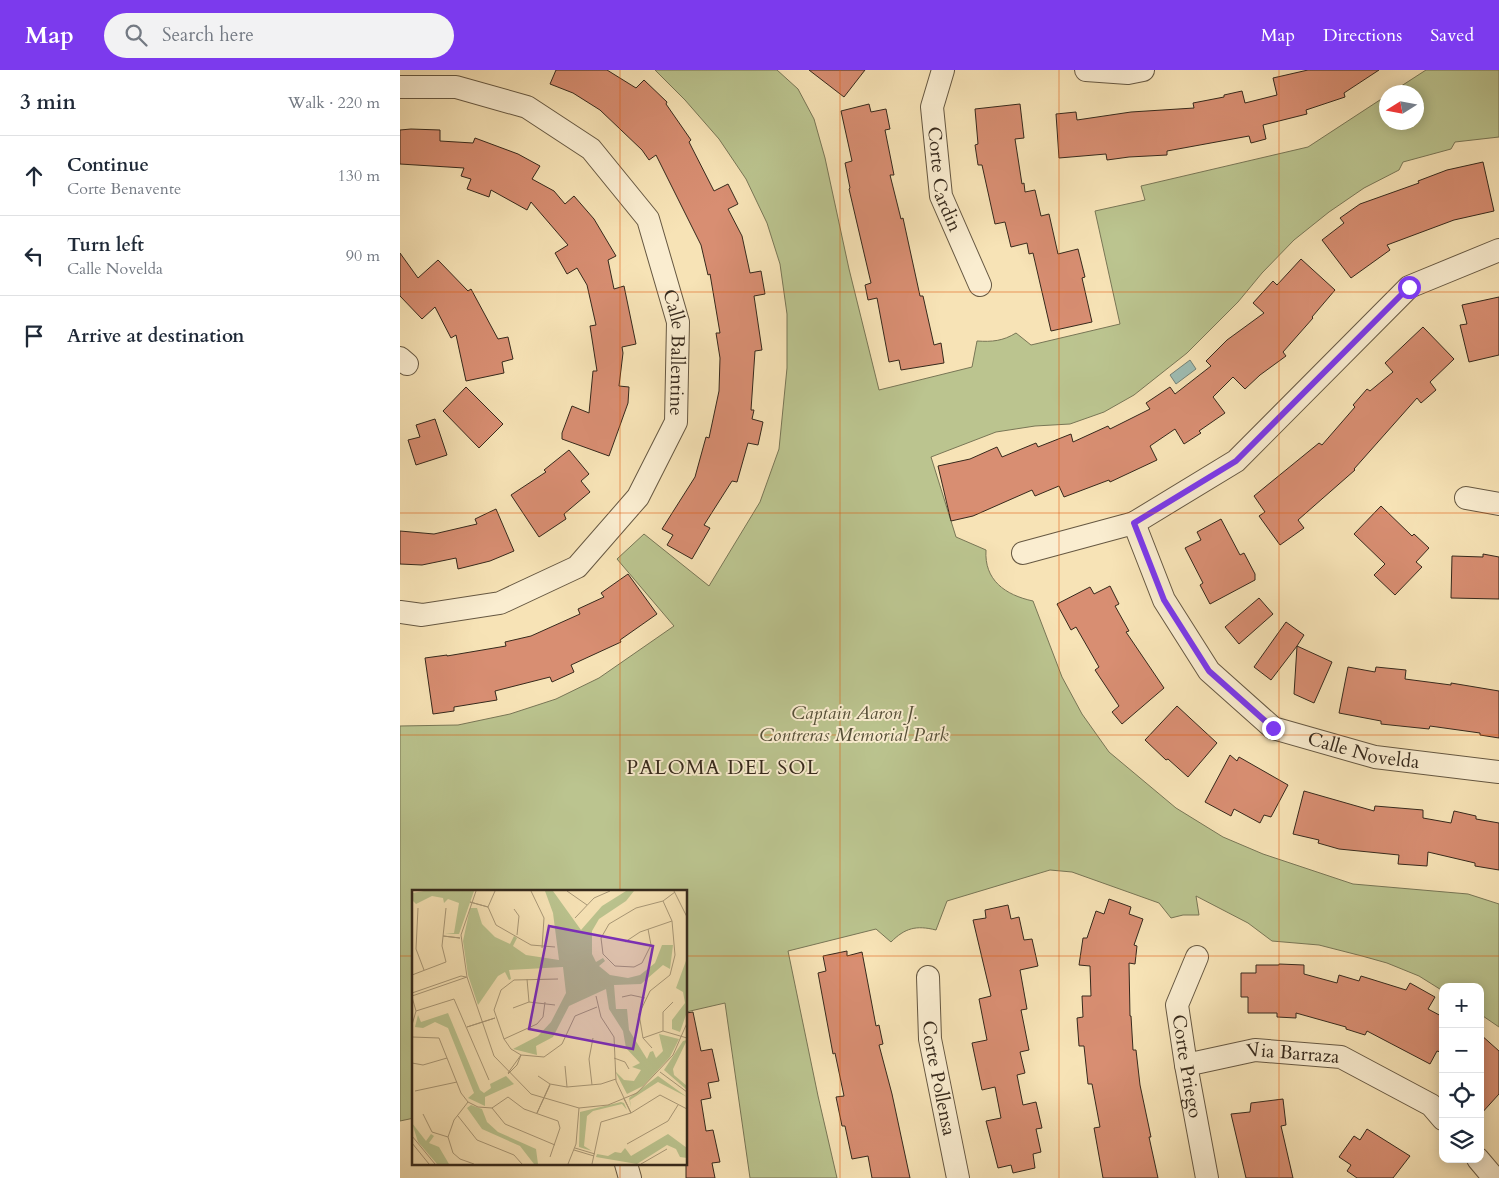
<!DOCTYPE html>
<html lang="en">
<head>
<meta charset="utf-8">
<style>
	body { margin:0; font-family:Cardo,serif; background:#f2f2f3; color:#1f2937 }
	.controls { position:absolute; right:15px; bottom:15px; display:grid; overflow:hidden; border-radius:10px; box-shadow:0 2px 12px #0003 }
	.controls button { width:45px; height:45px; display:grid; place-items:center; padding:0; border:0; border-bottom:1px solid #e0e1e3; background:#fff; color:#1f2937; font:25px sans-serif }
	.compass { position:absolute; left:979px; top:15px; width:45px; height:45px; border-radius:50%; background:#fff; box-shadow:0 2px 12px #0003; rotate:259deg }
	.stop { position:absolute; width:15px; height:15px; margin:-11px; border:4px solid #7c3aed; border-radius:50%; background:#fff }
	.stop.end { background:#7c3aed; border-color:#fff; box-shadow:0 1px 5px #0008 }
	.list { margin:0; padding:0; list-style:none }
	h2 { display:flex; justify-content:space-between; align-items:center; height:65px; margin:0; padding:0 20px; font-size:21px }
	h2 small { font-size:16px; font-weight:400; color:#747a83 }
	.list li { display:grid; grid-template-columns:32px 1fr auto; gap:15px; align-items:center; box-sizing:border-box; height:80px; padding:0 20px; border-top:1px solid #e0e1e3 }
	.list b { display:block; font-size:19px; white-space:nowrap }
	.list p { margin:0; font-size:16px; white-space:nowrap; color:#747a83 }
	.list em { font-size:16px; font-style:normal; color:#747a83 }
	.icon { flex:none; width:28px; height:28px; fill:none; stroke:currentColor; stroke-width:2; stroke-linecap:round; stroke-linejoin:round }
	.map { position:relative; flex:none; width:1099px; height:1108px; overflow:hidden }
	header { display:flex; align-items:center; gap:30px; box-sizing:border-box; height:70px; padding:0 25px; background:#7c3aed; color:#fff }
	header strong { font-size:24px }
	nav { display:flex; gap:28px; margin-inline-start:auto; font-size:18px }
	.search { width:350px; height:45px; background:#f2f2f3; display:flex; align-items:center; gap:12px; box-sizing:border-box; padding:0 18px; border-radius:28px; color:#747a83; font-size:19px }
	main { display:flex }
	aside { flex:1; background:#fff }
	.map>svg:first-child { display:block }
	.green { fill:#bbc48f; stroke:#787656 }
	.water { fill:#9ebdb4; stroke:#748277 }
	.building { fill:#d88e72; stroke:#36291c }
	.lines { fill:none; stroke-linecap:round; stroke-linejoin:round }
	.minor-casing { stroke:#665842; stroke-width:24 }
	.minor { stroke:#faedd0; stroke-width:22 }
	.route { stroke:#7c3aed; stroke-width:6 }
	.grid { fill:none; stroke:#df570d; stroke-width:1; stroke-opacity:0.55 }
	.labels { text-anchor:middle; dominant-baseline:central; stroke-width:4; stroke-linejoin:round; paint-order:stroke }
	.street-label { font-size:19px; fill:#36291c; stroke:#faedd0 }
	.park-label { font-size:19px; font-style:italic; fill:#575039; stroke:#faedd0 }
	.neighbourhood-label { font-size:20px; letter-spacing:1px; fill:#36291c; stroke:#faedd0 }
	.inset-road { fill:none; stroke:#aa9978; stroke-width:1 }
	.view { fill:#7b2cbf; fill-opacity:0.15; stroke:#7b2cbf; stroke-width:2.5 }
	.inset-edge { fill:none; stroke:#36291c; stroke-width:2.5 }
</style>
</head>
<body>
<header>
<strong>Map</strong>
<div class="search"><svg class="icon" aria-label="search" viewBox="0 0 24 24"><circle cx="10" cy="10" r="6"/><path d="M15 15l6 6"/></svg>Search here</div>
<nav><a>Map</a><a>Directions</a><a>Saved</a></nav>
</header>
<main>
<aside>
<h2>3 min<small>Walk · 220 m</small></h2>
<ul class="list">
<li><svg class="icon" aria-label="ahead" viewBox="0 0 24 24"><path d="M12 20V5M6 11l6-6 6 6"/></svg><div><b>Continue</b><p>Corte Benavente</p></div><em>130 m</em></li>
<li><svg class="icon" aria-label="left" viewBox="0 0 24 24"><path d="M17 20v-9H6M10 6l-5 5 5 5"/></svg><div><b>Turn left</b><p>Calle Novelda</p></div><em>90 m</em></li>
<li><svg class="icon" aria-label="arrive" viewBox="0 0 24 24"><path d="M6 21V4h12l-3 4 3 4H6"/></svg><div><b>Arrive at destination</b></div></li>
</ul>
</aside>
<div class="map">
<svg width="1099" height="1108" viewBox="0 0 1099 1108">
	<rect width="100%" height="100%" fill="#f7e3b6"/>
	<filter id="stains"><feTurbulence type="fractalNoise" baseFrequency=".004" numOctaves="4"/><feColorMatrix values="0 0 0 0 .2 0 0 0 0 .09 0 0 0 0 .02 0 0 0 .5 -.17"/></filter>
	<radialGradient id="worn" r=".72"><stop offset=".6" stop-color="#630" stop-opacity="0"/><stop offset="1" stop-color="#630" stop-opacity=".3"/></radialGradient>
	<!-- green -->
	<path class="green" d="M255 0H377L398 19 414 49 425 88 449 199 479 320 572 297 577 271C592 272 603 271 616 263L631 275 720 254 695 141 745 130 741 116 908 77 986 26V52H1016V22H992L1026 0H1099V67L1055 72 1051 79 1003 92 999 100 964 118 929 142 894 170 862 203 838 232 787 283 734 325 704 342 670 354 635 356 596 362 531 387 556 467 586 480C584 510 605 525 633 531L662 607 682 644 709 682 776 738 823 767 863 784 953 814 1068 824 1099 834V957L1080 944V917H1043V921L1019 906 987 893 962 886 919 875 872 871 848 853 796 826 799 845H783L771 848 759 833 672 802 650 800 547 831 536 860C516 855 505 858 491 872L476 859 388 881 418 1026 437 1108H350L325 933 286 942V822H14V1048L0 1051V656L58 655 110 644 156 629 199 608 274 556 217 489 244 464 309 516 360 432 379 379 387 298V244L380 194 367 153 346 109 319 69 285 30Z"/>
	<!-- water -->
	<polygon class="water" points="790,290 796,299 776,314 770,305"/>
	<!-- building -->
	<g class="building">
		<polygon points="156,0 207,0 236,18 244,10 267,32 266,34 291,70 289,72 314,121 328,114 338,134 328,139 342,166 350,203 361,201 365,224 354,226 362,280 355,281 351,340 354,340 352,349 363,352 358,375 348,373 337,412 332,411 304,455 310,458 292,489 267,475 273,465 262,459 295,407 306,367 309,368 319,321 320,288 316,263 320,263 310,204 308,205 301,175 256,85 249,90 242,80 200,40 173,23 150,14"/>
		<polygon points="409,0 465,0 444,27"/>
		<polygon points="908,0 979,0 944,23 945,27 906,40 907,44 863,55 866,69 851,73 849,66 767,81 767,85 729,87 707,90 706,84 659,88 656,44 676,42 677,50 731,42 794,38 793,33 824,27 824,25 842,21 845,33 877,25 873,8"/>
		<polygon points="469,34 471,42 486,39 490,59 485,60 494,105 490,105 501,149 503,148 520,226 523,226 534,275 541,273 544,293 501,300 499,290 489,292 477,228 468,230 465,215 471,213 449,119 450,118 445,93 452,91 441,41"/>
		<polygon points="620,34 624,68 615,69 622,114 624,113 625,122 635,120 641,146 649,144 658,184 678,179 685,207 682,208 692,252 651,261 633,183 629,184 627,173 611,177 605,152 595,154 582,95 578,95 575,75 578,74 575,39"/>
		<polygon points="11,59 40,60 40,71 73,73 75,68 118,84 140,96 132,109 154,121 165,134 174,126 194,149 216,186 208,190 214,219 224,216 236,274 222,277 223,283 219,316 229,317 228,333 209,386 162,369 162,363 172,336 189,343 193,301 197,301 190,256 196,255 187,215 177,198 167,204 155,183 168,175 131,132 127,140 91,120 89,127 67,119 71,109 61,106 64,98 0,94 0,60"/>
		<polygon points="1083,92 1094,141 1054,150 987,175 990,180 951,208 922,170 944,153 940,148 960,134 1019,113 1018,111 1047,100"/>
		<polygon points="0,183 18,208 38,190 68,221 71,219 98,269 108,267 113,289 102,292 104,303 66,311 56,265 51,268 35,237 22,249 0,226"/>
		<polygon points="901,189 935,220 912,247 913,248 883,282 886,286 860,305 845,319 833,307 813,327 825,343 799,361 801,363 784,374 775,359 750,376 757,390 710,412 709,410 664,427 659,416 635,426 632,420 573,446 551,451 538,396 570,389 597,377 602,387 636,373 638,377 671,364 673,372 708,356 710,359 750,339 746,333 770,317 775,324 811,296 806,291 827,270 864,243 853,233 873,211 877,215"/>
		<polygon points="1099,227 1099,285 1069,292 1060,255 1067,254 1062,235"/>
		<polygon points="1023,257 1054,289 1030,312 1036,320 1021,333 1017,328 954,399 955,400 898,450 904,458 880,475 859,446 865,442 854,426 919,373 922,375 955,337 953,335 967,319 970,321 993,302 985,293"/>
		<polygon points="66,317 103,354 79,378 43,341"/>
		<polygon points="35,349 47,385 16,395 8,370 20,367 16,355"/>
		<polygon points="169,380 189,404 181,411 190,422 164,444 166,449 139,467 111,425 146,402 144,400"/>
		<polygon points="981,436 1012,466 1014,464 1029,478 1016,492 1022,497 995,525 974,505 985,494 954,464"/>
		<polygon points="96,439 114,481 90,491 58,499 56,488 22,495 0,494 0,461 34,464 77,454 75,449"/>
		<polygon points="821,449 840,485 844,483 855,504 855,510 810,534 800,515 803,513 785,478 801,470 797,462"/>
		<polygon points="1083,484 1099,487 1099,529 1051,528 1052,486 1083,487"/>
		<polygon points="228,504 257,544 220,570 221,572 171,595 174,602 152,612 150,607 95,621 97,630 54,637 54,641 33,644 25,588 47,585 47,586 106,576 105,572 131,566 180,544 178,539 204,527 201,523"/>
		<polygon points="710,516 719,534 715,536 729,561 726,562 764,618 722,654 712,642 719,636 695,600 699,597 676,557 671,560 657,534 690,517 694,524"/>
		<polygon points="859,528 873,544 839,574 825,557"/>
		<polygon points="886,552 904,565 897,576 932,592 914,633 894,624 897,576 871,610 854,597"/>
		<polygon points="948,597 975,602 976,597 1006,600 1005,609 1051,615 1051,613 1099,621 1099,668 1080,665 1080,663 1030,656 1029,659 981,654 981,651 939,643"/>
		<polygon points="777,636 817,673 788,707 768,689 766,690 745,670"/>
		<polygon points="830,685 837,691 839,687 888,715 871,747 864,745 860,753 834,739 831,746 805,732"/>
		<polygon points="904,721 974,741 975,736 1023,740 1023,748 1051,753 1054,741 1076,746 1076,749 1099,753 1099,800 1075,796 1075,793 1028,782 1027,796 998,794 999,785 939,779 918,773 919,770 893,764"/>
		<polygon points="709,829 731,837 729,844 743,849 734,875 737,876 735,894 729,893 730,946 731,946 733,980 736,980 740,1015 751,1067 749,1067 758,1108 703,1108 694,1058 700,1057 692,1014 688,1014 684,976 679,976 677,948 683,947 682,926 691,926 690,896 679,895 683,868 687,868 696,841 704,844"/>
		<polygon points="608,835 611,849 619,847 624,870 632,869 638,896 620,900 627,939 621,940 629,980 620,982 625,1003 617,1005 623,1035 636,1032 642,1058 636,1059 641,1082 633,1084 635,1098 613,1103 611,1095 598,1098 586,1051 601,1048 595,1017 582,1020 572,973 587,970 579,929 591,926 573,850 586,848 585,840"/>
		<polygon points="447,881 447,886 462,882 476,956 479,955 483,974 479,975 492,1024 510,1108 472,1108 468,1086 452,1089 445,1056 442,1056 436,1027 444,1026 435,983 433,984 418,903 426,901 423,886"/>
		<polygon points="879,894 904,895 904,904 937,913 939,905 959,911 961,906 1006,920 1010,913 1035,927 1028,939 1043,947 1043,983 1037,981 1030,994 967,961 965,965 946,959 946,957 896,943 896,948 877,947 877,943 848,943 848,927 841,927 841,903 856,903 856,895 879,895"/>
		<polygon points="293,942 301,981 312,979 319,1011 308,1013 311,1028 301,1030 306,1061 313,1060 320,1092 312,1093 315,1108 286,1108 286,943"/>
		<polygon points="1080,964 1099,981 1099,1024 1080,1045"/>
		<polygon points="883,1029 886,1055 881,1056 893,1108 846,1108 831,1044 850,1042 851,1033"/>
		<polygon points="967,1059 1010,1086 993,1108 957,1108 947,1101 951,1095 939,1087 954,1066 960,1070"/>
	</g>
	<g class="lines">
		<defs>
			<g id="minor">
				<path id="s1" d="M543 0 532 37 541 126 580 215"/>
				<polyline points="686,0 728,3 743,0"/>
				<path id="s2" d="M0 17H56L127 37 191 79 248 149 278 252 276 352 238 427 177 497 100 533 22 545 0 542"/>
				<polyline points="0,288 7,294"/>
				<polyline points="1066,428 1099,434"/>
				<path id="s3" d="M734 453 764 530 809 601 873 658 975 687 1099 702"/>
				<polyline points="623,483 734,453 836,391 1009,217 1099,180"/>
				<path id="s4" d="M797 887 777 935 786 995 807 1108"/>
				<path id="s5" d="M528 907 530 969 558 1108"/>
				<path id="s6" d="M786 995 855 980 941 987 1031 1035 1043 1049"/>
				<polyline points="1078,1089 1094,1108"/>
				<polyline points="226,1094 230,1108"/>
			</g>
		</defs>
		<!-- minor casing -->
		<use href="#minor" class="minor-casing"/>
		<!-- minor -->
		<use href="#minor" class="minor"/>
	</g>
	<g class="lines">
		<!-- route -->
		<polyline class="route" points="873,658 809,601 764,530 734,453 836,391 1009,217"/>
	</g>
	<!-- grid -->
	<path class="grid" d="M220 0V822M440 0V1108M659 0V1108M879 0V1108M0 222H1099M0 443H1099M0 665H1099M0 886H14M286 886H1099M220 1094V1108"/>
	<g class="labels">
		<!-- street labels -->
		<g class="street-label">
			<text stroke="none"><textPath href="#s1" startOffset="112">Corte Cardin</textPath></text>
			<text stroke="none"><textPath href="#s2" startOffset="434">Calle Ballentine</textPath></text>
			<text stroke="none"><textPath href="#s3" startOffset="346">Calle Novelda</textPath></text>
			<text stroke="none"><textPath href="#s6" startOffset="109">Via Barraza</textPath></text>
			<text stroke="none"><textPath href="#s4" startOffset="114">Corte Priego</textPath></text>
			<text stroke="none"><textPath href="#s5" startOffset="102">Corte Pollensa</textPath></text>
		</g>
		<!-- park labels -->
		<g class="park-label">
			<text x="454" y="643">Captain Aaron J.<tspan x="454" dy="22">Contreras Memorial Park</tspan></text>
		</g>
		<!-- neighbourhood labels -->
		<g class="neighbourhood-label">
			<text x="323" y="697">PALOMA DEL SOL</text>
		</g>
	</g>
	<!-- overview -->
	<g transform="translate(12 820)">
		<rect width="275" height="275" fill="#f7e3b6"/>
		<path d="M12 1H62L47 44H33L42 43 47 13 36 9 32 13 31 8 20 6 4 14 0 10V3ZM133 1H141L169 40 190 16 214 1H222L214 11 187 29 180 41V64L184 72 191 68 193 71 187 76 198 85 216 88 228 85 243 73 250 55H261L258 79 251 75 229 94 202 95 204 119H215L217 140 235 169 238 162 241 161 244 168 251 161 247 144 267 149 258 167 231 196 215 204 203 181 212 190 222 191 229 180 220 177 228 173 214 158 211 141 197 119 194 99 157 116 141 147 124 156 125 165 101 159 126 146 139 132 154 103 151 77 97 80 99 89 97 90 93 82 86 86 66 115 56 85 51 51 58 18H65L70 34 83 47 98 54 102 46 105 48 101 56 114 65 147 70 141 23ZM275 68V122L268 142 260 139V130L273 113 271 102 264 98ZM36 123 68 200 72 203 79 198 78 194 94 186 102 194 73 207V216L56 208 62 203 36 138 23 132 11 138 3 137 6 125 9 132ZM275 150 261 179 262 185 275 196V200L252 180 271 151ZM246 186 275 207 246 192 218 210 219 218 217 208ZM209 212 212 213 215 220 210 214 181 221 175 226 172 256 180 261 167 257 168 222ZM59 215 70 219 75 232 86 242 124 259 126 274H122L108 256 70 239 55 218ZM0 233 14 251 19 244 22 246 17 253 27 257 37 274H25L6 252ZM256 244 275 258V268L268 267 264 259 255 255 225 274 184 267 185 264 196 266 203 262 209 263 213 258 219 266Z" fill="#bbc48f"/>
		<path class="inset-road" d="M64 1 49 45 55 87 82 166 119 204 167 218 196 215 225 203 261 165 275 133M83 1 76 17 84 35 119 55 143 57M119 1 132 28 130 58M155 1 175 15M262 1 275 27M58 12 76 17M58 12 76 17M6 18 4 59 12 80M102 19 107 26 105 45M163 28 182 8 198 1M236 39 239 55 230 73 222 77 203 76 191 64 189 48 197 34 224 18 251 11 263 2M31 46 48 48M31 46 48 48M213 52 228 42 260 31M0 85 34 72 30 56 34 18M115 89 117 112M146 89 102 90 89 100 82 120 92 149 99 159 109 165 132 167 150 154 163 126 185 117M0 103 49 86 54 87M0 106 55 87M184 106 189 127 202 147 204 191 219 223M0 107 4 121 0 135M210 107 219 105 233 108M101 118 117 112 143 115M4 121 42 109 77 190M55 137 83 128M55 137 83 128M251 141V122L261 112M0 147 27 148 49 203 56 212 66 217 80 218 96 207 112 219 146 231 148 238 138 267M231 148 251 141 275 148M92 149 125 134 131 127 133 112M240 158 231 148 227 124 238 101 258 85 263 65 260 31 251 11M202 168 213 172 217 179M0 173 11 175 35 168M153 176 155 197M248 182 275 202M96 183 109 165M96 184 105 175 109 165M126 186 138 194 155 197 189 194 204 189M180 195 177 169 181 148M3 201 45 192M212 209 219 223M56 212 42 230 36 247 41 263 48 269 62 274M80 218 93 234 143 255M125 223 138 194M125 223 138 195M11 224 20 242 36 247M46 226 65 250 102 265 110 274M0 246 23 274M0 253 17 274M215 254 256 231 266 215M163 258 183 264M162 260 182 266M156 274 164 254 167 218M180 274 189 232 219 223 248 205 275 219M229 274 255 259"/>
		<path class="view" d="M137 36 241 56 221 159 117 139Z"/>
		<rect width="275" height="275" class="inset-edge"/>
	</g>
	<rect width="100%" height="100%" filter="url(#stains)"/>
	<rect width="100%" height="100%" fill="url(#worn)"/>
</svg>
<div class="controls">
<button>+</button>
<button>−</button>
<button><svg class="icon" aria-label="locate" viewBox="0 0 24 24"><circle cx="12" cy="12" r="6"/><path d="M12 2v4M12 18v4M2 12h4M18 12h4"/></svg></button>
<button><svg class="icon" aria-label="layers" viewBox="0 0 24 24"><path d="M12 4l9 5-9 5-9-5zM3 14l9 5 9-5"/></svg></button>
</div>
<svg class="compass" viewBox="-18 -18 36 36"><path d="M0-13l5 13h-10z" fill="#e53935"/><path d="M0 13l5-13h-10z" fill="#747a83"/></svg>
<div class="stop" style="left:1009px;top:217px"></div>
<div class="stop end" style="left:873px;top:658px"></div>
</div>
</main>
</body>
</html>
